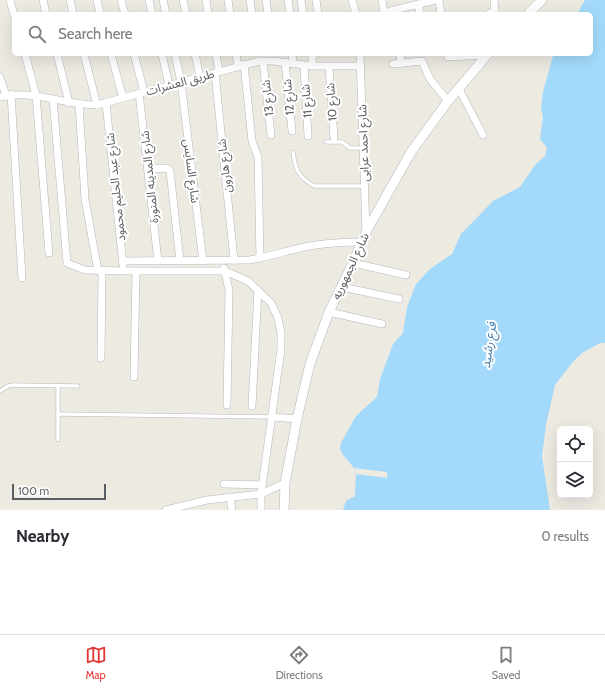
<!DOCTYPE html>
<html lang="en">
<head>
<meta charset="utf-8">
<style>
	body { margin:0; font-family:Cabin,"Noto Sans Arabic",sans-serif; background:#f7f7f7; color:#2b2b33 }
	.controls { position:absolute; right:12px; bottom:12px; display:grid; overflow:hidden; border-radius:6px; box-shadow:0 4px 16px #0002 }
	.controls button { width:36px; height:36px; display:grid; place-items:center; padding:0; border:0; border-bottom:1px solid #e1e1e2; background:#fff; color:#2b2b33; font:20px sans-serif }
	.scale { position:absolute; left:12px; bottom:10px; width:94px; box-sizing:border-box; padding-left:4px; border:2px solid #5a5e62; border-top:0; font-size:11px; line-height:14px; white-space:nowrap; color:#5a5e62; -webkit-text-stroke:3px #fff; paint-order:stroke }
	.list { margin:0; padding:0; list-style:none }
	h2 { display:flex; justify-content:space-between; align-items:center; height:52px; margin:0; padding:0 16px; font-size:17px }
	h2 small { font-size:13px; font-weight:400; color:#7c7c81 }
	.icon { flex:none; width:22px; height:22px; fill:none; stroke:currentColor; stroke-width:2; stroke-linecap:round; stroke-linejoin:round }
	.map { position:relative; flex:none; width:605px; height:510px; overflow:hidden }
	.search { position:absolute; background:#fff; box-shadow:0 4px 16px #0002; left:12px; right:12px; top:12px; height:44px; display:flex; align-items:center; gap:10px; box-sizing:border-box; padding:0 14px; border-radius:6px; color:#7c7c81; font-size:15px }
	.sheet { height:124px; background:#fff }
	nav { display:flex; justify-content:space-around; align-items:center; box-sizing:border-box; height:56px; border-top:1px solid #e1e1e2; background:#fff; font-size:11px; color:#7c7c81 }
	nav a { display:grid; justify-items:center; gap:2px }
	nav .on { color:#e23733 }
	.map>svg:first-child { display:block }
	.water { fill:#a3dafb }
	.pier { fill:#edeae2 }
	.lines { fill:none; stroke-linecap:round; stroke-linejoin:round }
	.service-casing { stroke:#b4b8bc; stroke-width:4.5 }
	.minor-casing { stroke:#b4b8bc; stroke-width:8 }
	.tertiary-casing { stroke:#b4b8bc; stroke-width:10 }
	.service { stroke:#fff; stroke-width:3.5 }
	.minor { stroke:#fff; stroke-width:7 }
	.tertiary { stroke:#fff; stroke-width:9 }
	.labels { text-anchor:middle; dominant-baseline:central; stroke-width:4; stroke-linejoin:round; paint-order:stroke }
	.street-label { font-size:12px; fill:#5a5e62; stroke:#fff }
	.water-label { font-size:13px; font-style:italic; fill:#427bac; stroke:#fff }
</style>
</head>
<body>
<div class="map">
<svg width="605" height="510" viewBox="0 0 605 510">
	<rect width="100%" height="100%" fill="#edeae2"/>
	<!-- water -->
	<polygon class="water" points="585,0 605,0 605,343 600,343 582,353 572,363 555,385 546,425 542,456 550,510 343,510 346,501 355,496 356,474 354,468 343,455 340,449 341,443 356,416 377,397 380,379 393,344 403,333 407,307 416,284 430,269 452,254 461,234 493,201 520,187 535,165 545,156 547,148 540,139 543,117 541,109 543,92 553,56 554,54 591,54 591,14 577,14"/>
	<!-- pier -->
	<polygon class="pier" points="354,468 387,472 387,478 356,474"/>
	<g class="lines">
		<defs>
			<g id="service">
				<polyline points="326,142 342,142 350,148 363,148"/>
				<path d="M293 152C295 169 298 177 314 186H364"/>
				<polyline points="0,391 8,386 13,385 78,386"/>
				<polyline points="58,414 272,417"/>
				<polyline points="58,440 58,386"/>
			</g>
			<g id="minor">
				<polyline points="10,0 14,15"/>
				<polyline points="43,0 46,14"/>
				<polyline points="70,0 73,14"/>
				<polyline points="97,0 100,14"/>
				<polyline points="121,0 125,14"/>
				<polyline points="149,0 152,14"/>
				<polyline points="163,0 166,14"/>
				<polyline points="183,0 186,14"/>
				<polyline points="206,0 208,14"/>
				<polyline points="228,0 230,14"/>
				<polyline points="250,0 252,14"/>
				<polyline points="266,0 268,14"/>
				<polyline points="288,0 290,14"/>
				<polyline points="301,0 303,14"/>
				<polyline points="316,0 318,14"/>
				<polyline points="352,0 356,14"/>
				<polyline points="382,0 384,14"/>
				<polyline points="439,0 441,14"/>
				<polyline points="418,4 420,14"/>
				<polyline points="386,14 390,11 436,0"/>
				<polyline points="488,14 495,11 494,0"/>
				<polyline points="25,54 36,95 49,253"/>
				<polyline points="57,54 69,103"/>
				<polyline points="84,54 97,105"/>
				<polyline points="111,54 123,98"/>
				<polyline points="134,54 144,92"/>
				<polyline points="162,54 169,85"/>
				<polyline points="175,54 181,82 203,261"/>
				<polyline points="195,54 200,77"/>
				<polyline points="216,54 219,71"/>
				<polyline points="236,54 238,66"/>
				<polyline points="292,54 293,64"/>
				<polyline points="360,54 366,232"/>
				<polyline points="400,54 401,63"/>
				<polyline points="448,57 488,55"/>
				<polyline points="263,61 271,135"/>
				<polyline points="285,62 292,131"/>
				<polyline points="244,64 252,141 258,157 260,258"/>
				<polyline points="393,64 422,61 430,79 448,101"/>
				<polyline points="304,66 308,136"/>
				<polyline points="312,66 312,57 315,54"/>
				<polyline points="329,67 334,138"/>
				<polyline points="215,73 234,260"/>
				<polyline points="0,77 6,96"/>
				<polyline points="459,89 483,135"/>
				<polyline points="139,93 158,261"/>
				<polyline points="11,94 22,278"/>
				<path d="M0 97C36 89 61 105 97 105L259 61H273L312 66H361"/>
				<polyline points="53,99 67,263 85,270 124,271 225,271 248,281 271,303 278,318 281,333 281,349 261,494 261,510"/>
				<polyline points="106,103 123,265"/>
				<polyline points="79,104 85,199 98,271"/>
				<polyline points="148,169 167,168 170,171 180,261"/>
				<path d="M123 261 249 260C269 257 289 250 309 246 327 243 344 242 362 242"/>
				<polyline points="353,263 406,275"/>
				<polyline points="224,268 229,290 227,405"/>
				<polyline points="342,287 399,299"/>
				<polyline points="329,312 382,324"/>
				<polyline points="101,358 102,271"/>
				<polyline points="134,377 136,271"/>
				<polyline points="252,406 258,290"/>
				<polyline points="272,417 297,419"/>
				<polyline points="224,484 262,485"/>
				<polyline points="230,497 232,510"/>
				<polyline points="166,510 207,500 261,494 285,483"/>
			</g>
			<g id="tertiary">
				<polyline points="528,14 542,0"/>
				<polyline points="284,510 285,483 297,419 310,364 329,312 353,263 366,232 411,152 448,101 488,54"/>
			</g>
		</defs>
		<!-- service casing -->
		<use href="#service" class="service-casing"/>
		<!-- minor casing -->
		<use href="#minor" class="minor-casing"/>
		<!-- tertiary casing -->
		<use href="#tertiary" class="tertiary-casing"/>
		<!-- service -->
		<use href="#service" class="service"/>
		<!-- minor -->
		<use href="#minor" class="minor"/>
		<!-- tertiary -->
		<use href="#tertiary" class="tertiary"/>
	</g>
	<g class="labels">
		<!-- street labels -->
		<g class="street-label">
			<text transform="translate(180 82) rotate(-15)">طريق العشرات</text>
			<text transform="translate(288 97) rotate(-95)">شارع 12</text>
			<text transform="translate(267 98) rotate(-96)">شارع 13</text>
			<text transform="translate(306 101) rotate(-94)">شارع 11</text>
			<text transform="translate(331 102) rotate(-94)">شارع 10</text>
			<text transform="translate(363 143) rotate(-92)">شارع احمد عرابى</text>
			<text transform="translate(224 166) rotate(-96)">شارع هارون</text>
			<text transform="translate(192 171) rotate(83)">شارع السايس</text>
			<text transform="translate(149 177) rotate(-96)">شارع المدينه المنورة</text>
			<text transform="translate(115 187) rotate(-96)">شارع عبد الحليم محمود</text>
			<text transform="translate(350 266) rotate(-65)">شارع الجمهوريه</text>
		</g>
		<!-- water labels -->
		<g class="water-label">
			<text transform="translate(488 345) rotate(-82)">فرع رشيد</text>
		</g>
	</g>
</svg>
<div class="controls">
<button><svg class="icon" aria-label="locate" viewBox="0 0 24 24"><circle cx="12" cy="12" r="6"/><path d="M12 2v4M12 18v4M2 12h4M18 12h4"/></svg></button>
<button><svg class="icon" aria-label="layers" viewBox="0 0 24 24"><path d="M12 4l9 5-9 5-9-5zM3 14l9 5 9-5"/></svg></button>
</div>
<div class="scale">100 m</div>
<div class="search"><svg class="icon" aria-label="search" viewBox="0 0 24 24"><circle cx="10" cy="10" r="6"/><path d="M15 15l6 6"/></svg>Search here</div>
</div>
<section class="sheet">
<h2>Nearby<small>0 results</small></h2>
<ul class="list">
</ul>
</section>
<nav>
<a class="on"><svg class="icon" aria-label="map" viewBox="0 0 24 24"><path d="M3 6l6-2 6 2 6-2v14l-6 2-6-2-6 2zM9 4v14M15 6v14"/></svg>Map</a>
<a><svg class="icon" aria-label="directions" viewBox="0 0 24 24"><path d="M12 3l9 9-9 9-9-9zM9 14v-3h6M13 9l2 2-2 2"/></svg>Directions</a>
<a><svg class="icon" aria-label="saved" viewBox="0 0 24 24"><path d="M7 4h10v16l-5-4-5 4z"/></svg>Saved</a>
</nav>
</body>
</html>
